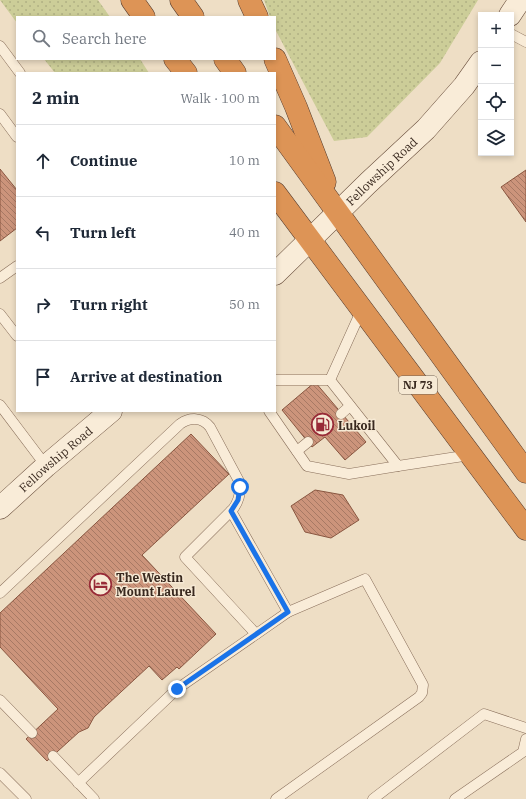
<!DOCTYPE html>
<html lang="en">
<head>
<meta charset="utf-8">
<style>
	body { margin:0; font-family:"IBM Plex Serif",serif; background:#f6f6f7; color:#1f2937 }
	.controls { position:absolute; right:12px; top:12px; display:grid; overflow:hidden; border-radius:0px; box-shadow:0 2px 6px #0003 }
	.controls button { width:36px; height:36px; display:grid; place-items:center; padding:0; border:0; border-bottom:1px solid #e0e1e3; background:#fff; color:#1f2937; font:20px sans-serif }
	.stop { position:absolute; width:12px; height:12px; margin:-9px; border:3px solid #1a73e8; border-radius:50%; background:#fff }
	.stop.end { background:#1a73e8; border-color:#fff; box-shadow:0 1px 4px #0008 }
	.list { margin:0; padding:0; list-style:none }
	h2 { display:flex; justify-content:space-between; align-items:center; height:52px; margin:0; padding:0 16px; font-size:17px }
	h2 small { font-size:13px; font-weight:400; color:#747a83 }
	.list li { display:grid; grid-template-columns:26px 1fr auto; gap:12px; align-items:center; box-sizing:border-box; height:72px; padding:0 16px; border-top:1px solid #e0e1e3 }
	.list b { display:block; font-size:15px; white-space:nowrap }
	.list em { font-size:13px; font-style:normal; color:#747a83 }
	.icon { flex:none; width:22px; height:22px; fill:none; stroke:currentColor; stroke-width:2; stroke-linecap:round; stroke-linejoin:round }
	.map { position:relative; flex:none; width:526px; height:799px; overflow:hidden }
	.search { position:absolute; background:#fff; box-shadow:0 2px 6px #0003; left:16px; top:16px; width:260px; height:44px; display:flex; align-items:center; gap:10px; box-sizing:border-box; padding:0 14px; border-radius:0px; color:#747a83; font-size:15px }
	.panel { position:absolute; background:#fff; box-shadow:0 2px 6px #0003; left:16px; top:72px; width:260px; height:340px; border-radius:0px }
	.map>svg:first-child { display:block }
	.grass { fill:url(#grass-dots) }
	.building { fill:url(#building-back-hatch); stroke:#895640 }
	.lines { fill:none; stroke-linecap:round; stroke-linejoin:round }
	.lane-casing { stroke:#896f5b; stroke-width:11 }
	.secondary-casing { stroke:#6b503e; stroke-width:23 }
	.highway-casing { stroke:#573d2f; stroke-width:23 }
	.lane { stroke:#f9ecd8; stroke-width:10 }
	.secondary { stroke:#f9ecd8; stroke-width:22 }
	.highway { stroke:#dd9456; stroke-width:22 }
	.route { stroke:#1a73e8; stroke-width:5 }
	.labels { text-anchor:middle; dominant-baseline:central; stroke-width:3; stroke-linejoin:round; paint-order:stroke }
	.shield { fill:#f6e9d4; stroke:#726355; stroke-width:1 }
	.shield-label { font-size:11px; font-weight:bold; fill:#39291f }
	.street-label { font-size:12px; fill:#39291f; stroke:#f6e9d4 }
	.poi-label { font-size:12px; font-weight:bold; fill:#39291f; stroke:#f6e9d4; text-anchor:start }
</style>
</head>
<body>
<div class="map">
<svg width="526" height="799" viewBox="0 0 526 799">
	<defs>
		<pattern id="grass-dots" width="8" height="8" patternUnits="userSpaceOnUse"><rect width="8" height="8" fill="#cccd98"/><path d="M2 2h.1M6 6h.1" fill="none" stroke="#b0b083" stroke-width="1.8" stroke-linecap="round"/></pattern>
		<pattern id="building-back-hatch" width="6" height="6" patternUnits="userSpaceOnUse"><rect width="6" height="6" fill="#cc947b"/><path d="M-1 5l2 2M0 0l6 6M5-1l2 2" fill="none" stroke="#a77964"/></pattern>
	</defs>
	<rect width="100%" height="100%" fill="#eedec5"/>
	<!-- grass -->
	<g class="grass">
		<polygon points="0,0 98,0 110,17 17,17 17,23"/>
		<polygon points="264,0 478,0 440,63 367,137 334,141 275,29 275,17 270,17"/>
		<polygon points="44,59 140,59 149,73 55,73"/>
	</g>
	<!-- building -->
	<g class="building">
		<polygon points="0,169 17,190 17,228 0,241"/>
		<polygon points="526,170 526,222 501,187"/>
		<polygon points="315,382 366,442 345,460 325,437 312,447 282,410"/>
		<polygon points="191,434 229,474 142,555 216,634 179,669 177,667 162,680 149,666 94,717 88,728 79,732 47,761 26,739 58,709 0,647 0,613"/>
		<polygon points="315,490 343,495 359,520 331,538 305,532 291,506"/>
	</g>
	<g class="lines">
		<defs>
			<g id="lane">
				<polyline points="511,34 526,42"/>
				<polyline points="0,46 20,73"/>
				<polyline points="0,114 17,137"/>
				<polyline points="0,278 17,266"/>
				<polyline points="362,309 330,380 398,466 470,455"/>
				<polyline points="0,314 17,336"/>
				<polyline points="275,380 330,380"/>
				<polyline points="0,405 46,466"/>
				<polyline points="269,411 307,466 349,474 398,466"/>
				<polyline points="341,414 350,406"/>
				<polyline points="297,451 308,442"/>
				<polyline points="231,511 288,612 365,579 423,685 422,693 419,697 276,799"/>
				<path d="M0 593 180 424C190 417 202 417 210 427L240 483C241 493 239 501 233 509L185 557 256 634"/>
				<polyline points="0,700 32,733"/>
				<polyline points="53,756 94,799"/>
				<polyline points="0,773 26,799"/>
				<polyline points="78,783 177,689 288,612"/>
				<polyline points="373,799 484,714 526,728"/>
				<polyline points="455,799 523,752 526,739"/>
			</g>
			<g id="secondary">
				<polyline points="510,15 520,0"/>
				<path id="s1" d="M275 274 368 183 426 129 464 86 481 62"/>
				<path id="s2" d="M0 508 46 466 111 411"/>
			</g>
			<g id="highway">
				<polyline points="132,0 144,17"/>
				<polyline points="181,0 193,17"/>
				<polyline points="249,0 257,17"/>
				<polyline points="175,59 186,73"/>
				<polyline points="225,59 235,73"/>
				<polyline points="275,59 296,107 325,182"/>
				<polyline points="275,126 526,472"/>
				<polyline points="275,193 526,529"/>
			</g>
		</defs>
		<!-- lane casing -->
		<use href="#lane" class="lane-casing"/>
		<!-- secondary casing -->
		<use href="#secondary" class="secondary-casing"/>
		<!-- highway casing -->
		<use href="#highway" class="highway-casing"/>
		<!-- lane -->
		<use href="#lane" class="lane"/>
		<!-- secondary -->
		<use href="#secondary" class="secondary"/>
		<!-- highway -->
		<use href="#highway" class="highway"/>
	</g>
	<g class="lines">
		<!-- route -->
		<polyline class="route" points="177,689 288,612 231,511 238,500 240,487"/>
	</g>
	<!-- icons -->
	<defs>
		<symbol id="fuel-ring" viewBox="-11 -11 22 22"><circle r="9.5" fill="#f6e9d4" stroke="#982b37" stroke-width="1.5"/><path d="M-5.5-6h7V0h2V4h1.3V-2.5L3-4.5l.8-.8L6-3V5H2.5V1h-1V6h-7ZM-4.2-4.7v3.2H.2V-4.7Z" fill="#982b37"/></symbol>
		<symbol id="hotel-ring" viewBox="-11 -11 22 22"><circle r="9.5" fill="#f6e9d4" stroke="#982b37" stroke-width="1.5"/><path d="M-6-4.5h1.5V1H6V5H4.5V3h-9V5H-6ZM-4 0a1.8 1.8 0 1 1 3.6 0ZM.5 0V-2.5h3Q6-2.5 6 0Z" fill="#982b37"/></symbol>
	</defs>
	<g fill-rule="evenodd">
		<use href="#fuel-ring" x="310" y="412" width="25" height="25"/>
		<use href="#hotel-ring" x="88" y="572" width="25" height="25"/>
	</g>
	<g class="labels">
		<!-- shield labels -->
		<rect class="shield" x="399" y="376" width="38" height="18" rx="3"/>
		<g class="shield-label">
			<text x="418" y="385">NJ 73</text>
		</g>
		<!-- street labels -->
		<g class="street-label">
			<text stroke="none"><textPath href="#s1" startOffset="148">Fellowship Road</textPath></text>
			<text stroke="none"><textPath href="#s2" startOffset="74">Fellowship Road</textPath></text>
		</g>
		<!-- poi labels -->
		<g class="poi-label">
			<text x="338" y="425">Lukoil</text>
			<text x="116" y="577">The Westin<tspan x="116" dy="14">Mount Laurel</tspan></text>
		</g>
	</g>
</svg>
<div class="controls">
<button>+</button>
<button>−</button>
<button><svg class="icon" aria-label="locate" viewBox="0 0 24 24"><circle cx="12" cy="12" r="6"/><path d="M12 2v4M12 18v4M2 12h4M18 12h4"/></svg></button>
<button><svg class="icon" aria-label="layers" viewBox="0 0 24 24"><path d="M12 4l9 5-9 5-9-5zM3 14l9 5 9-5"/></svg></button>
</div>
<div class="stop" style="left:240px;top:487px"></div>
<div class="stop end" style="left:177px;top:689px"></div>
<div class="search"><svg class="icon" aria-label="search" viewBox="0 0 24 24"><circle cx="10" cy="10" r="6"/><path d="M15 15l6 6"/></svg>Search here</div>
<section class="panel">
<h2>2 min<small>Walk · 100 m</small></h2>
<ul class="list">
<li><svg class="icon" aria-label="ahead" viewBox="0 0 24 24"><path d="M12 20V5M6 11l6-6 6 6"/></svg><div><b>Continue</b></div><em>10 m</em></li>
<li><svg class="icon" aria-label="left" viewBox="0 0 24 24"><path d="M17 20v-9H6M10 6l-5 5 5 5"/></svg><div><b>Turn left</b></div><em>40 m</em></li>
<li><svg class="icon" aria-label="right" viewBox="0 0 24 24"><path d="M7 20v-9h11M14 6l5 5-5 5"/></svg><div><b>Turn right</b></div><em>50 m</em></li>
<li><svg class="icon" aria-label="arrive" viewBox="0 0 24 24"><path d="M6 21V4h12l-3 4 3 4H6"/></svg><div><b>Arrive at destination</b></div></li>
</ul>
</section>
</div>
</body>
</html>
